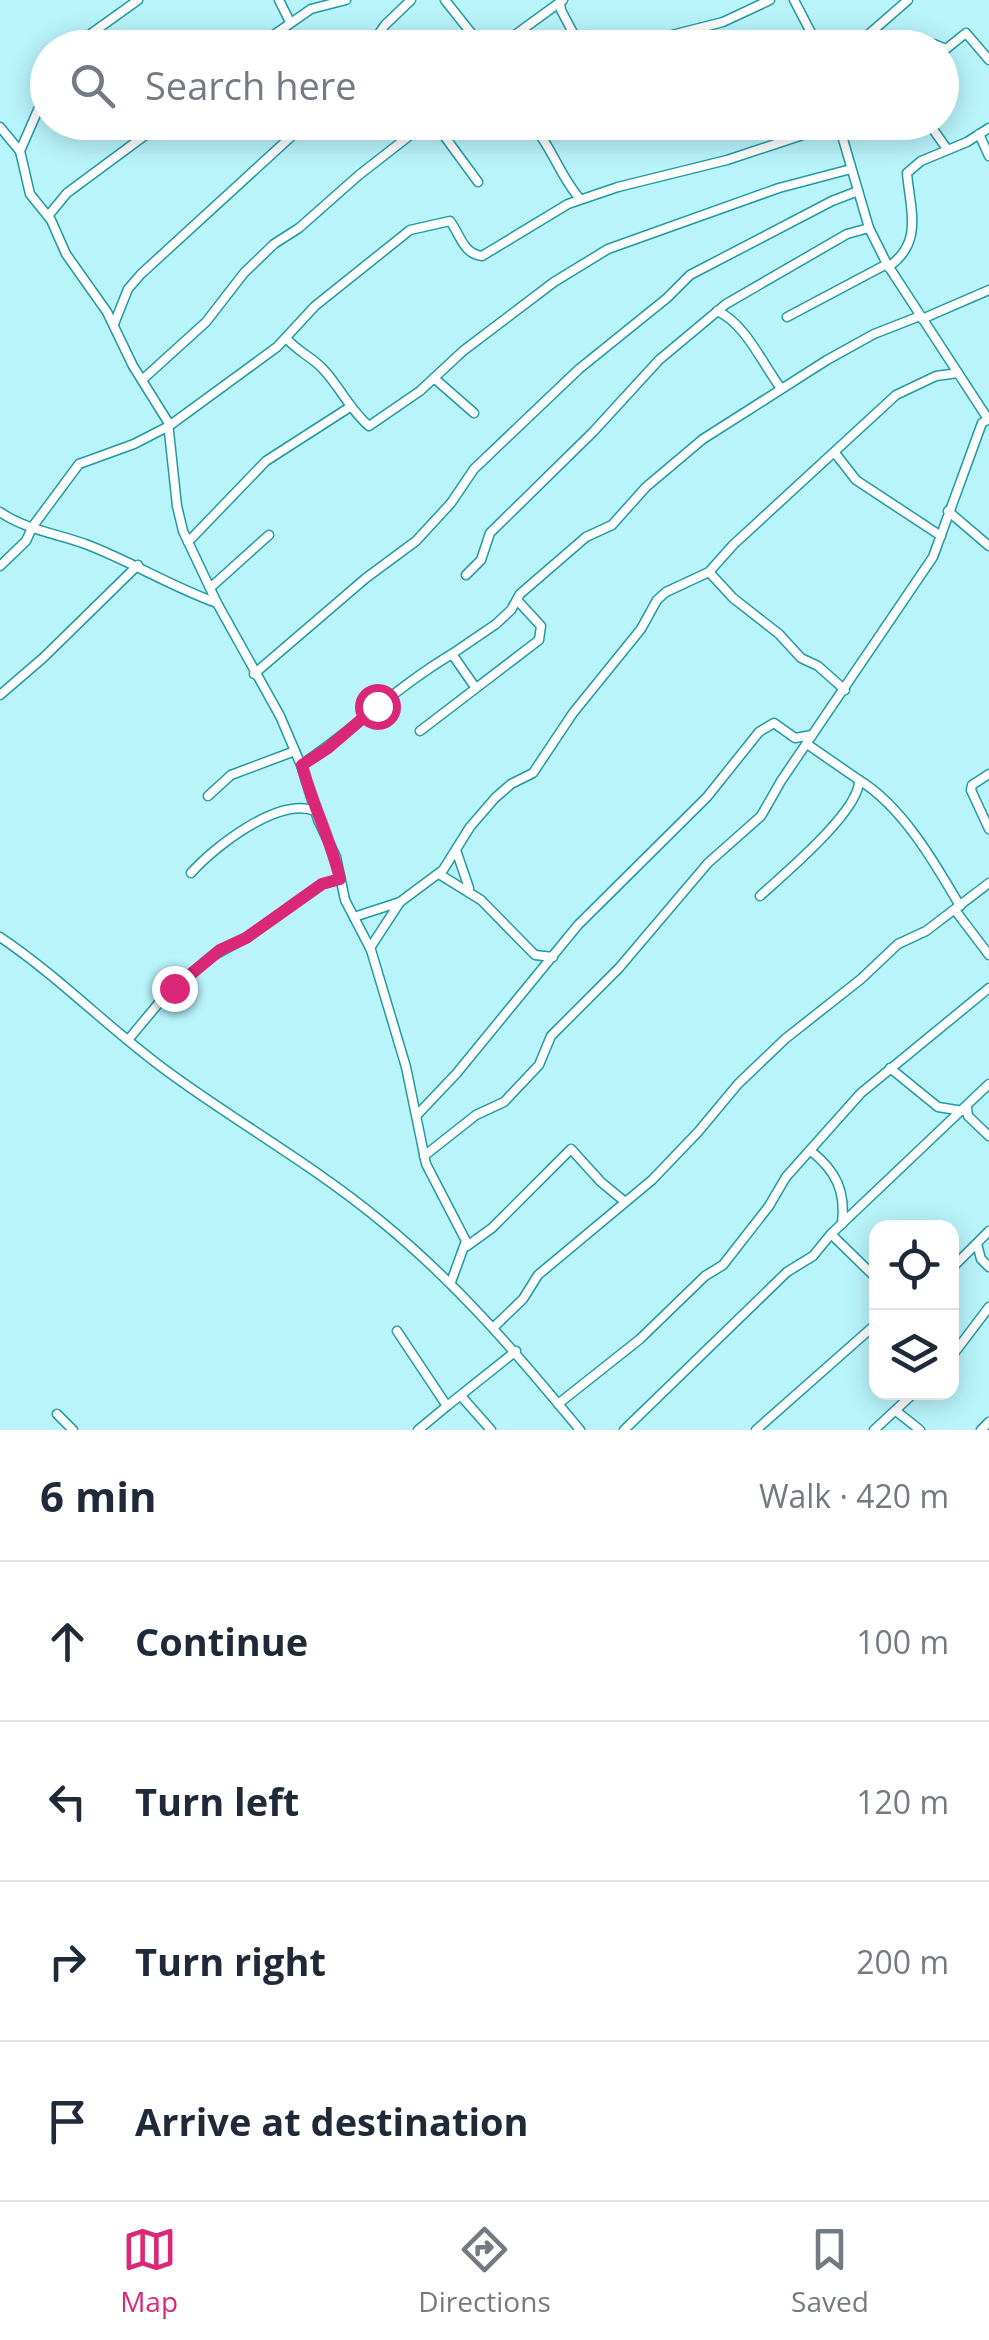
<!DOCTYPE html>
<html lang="en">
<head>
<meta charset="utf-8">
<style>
	body { margin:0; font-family:"Open Sans",sans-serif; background:#f2f2f3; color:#1f2937 }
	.controls { position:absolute; right:30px; bottom:30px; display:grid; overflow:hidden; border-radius:20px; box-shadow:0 5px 25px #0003 }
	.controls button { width:90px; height:90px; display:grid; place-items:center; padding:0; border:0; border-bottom:2px solid #e0e1e3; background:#fff; color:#1f2937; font:50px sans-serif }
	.stop { position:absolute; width:30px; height:30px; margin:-22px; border:8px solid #db2777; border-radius:50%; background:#fff }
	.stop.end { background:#db2777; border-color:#fff; box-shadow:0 2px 10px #0008 }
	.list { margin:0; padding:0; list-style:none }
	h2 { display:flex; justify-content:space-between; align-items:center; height:130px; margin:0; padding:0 40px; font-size:42px }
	h2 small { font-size:32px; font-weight:400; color:#747a83 }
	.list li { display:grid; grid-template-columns:65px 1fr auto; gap:30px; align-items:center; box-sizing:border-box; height:160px; padding:0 40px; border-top:2px solid #e0e1e3 }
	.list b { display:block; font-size:38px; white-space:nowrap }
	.list em { font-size:32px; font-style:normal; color:#747a83 }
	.icon { flex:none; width:55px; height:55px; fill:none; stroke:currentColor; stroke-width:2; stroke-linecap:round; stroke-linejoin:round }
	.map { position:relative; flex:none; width:989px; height:1430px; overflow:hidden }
	.search { position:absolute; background:#fff; box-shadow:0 5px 25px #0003; left:30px; right:30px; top:30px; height:110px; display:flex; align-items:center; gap:25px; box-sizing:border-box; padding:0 35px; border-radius:55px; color:#747a83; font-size:38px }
	.sheet { height:770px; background:#fff }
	nav { display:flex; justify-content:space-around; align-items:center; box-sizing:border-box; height:140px; border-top:2px solid #e0e1e3; background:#fff; font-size:28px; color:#747a83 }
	nav a { display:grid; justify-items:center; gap:5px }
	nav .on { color:#db2777 }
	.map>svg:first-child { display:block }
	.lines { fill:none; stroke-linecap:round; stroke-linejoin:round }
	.minor-casing { stroke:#1f9aa5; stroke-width:11 }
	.minor { stroke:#fff; stroke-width:8 }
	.route { stroke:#db2777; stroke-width:12 }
</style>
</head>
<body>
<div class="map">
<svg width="989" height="1430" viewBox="0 0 989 1430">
	<rect width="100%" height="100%" fill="#b9f4fb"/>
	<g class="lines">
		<defs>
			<g id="minor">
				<polyline points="279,0 290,22"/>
				<polyline points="445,0 483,48"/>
				<polyline points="794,0 819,48"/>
				<polyline points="560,3 561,10 581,48"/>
				<polyline points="869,35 878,48"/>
				<polyline points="71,48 138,0"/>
				<polyline points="255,48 311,9 346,0"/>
				<polyline points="369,48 385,25 411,0"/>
				<polyline points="497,48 563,0"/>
				<polyline points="621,48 723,22 770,0"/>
				<polyline points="853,48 908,0"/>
				<polyline points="931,48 934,44 946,49 966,33 989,60"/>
				<polyline points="48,87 20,151 30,194 51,220 66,254 107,312 133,366 168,422 177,506 183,531 217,603 280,716 301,765 318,820 336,857 345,900 371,950 406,1067 426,1164 466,1241 451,1282"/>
				<polyline points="434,122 478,182"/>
				<path d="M530 122C552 146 559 175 580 199"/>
				<polyline points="623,122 626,132"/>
				<polyline points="838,122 869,228 887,264 988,419"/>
				<polyline points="928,122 947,149"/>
				<polyline points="0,127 19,150"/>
				<polyline points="684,133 719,122"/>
				<polyline points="979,134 989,156"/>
				<polyline points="48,216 67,193 163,122"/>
				<path d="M888 267C924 243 910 209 907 173L921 161 967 142 989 128"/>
				<path d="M717 311C745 323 762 363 780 387"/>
				<polyline points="787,317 887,264"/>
				<polyline points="922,319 989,290"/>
				<polyline points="114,324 128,289 141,274 307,122"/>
				<path d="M286 338C297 351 312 357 323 369 340 387 350 410 369 426L420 391 463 351 554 282 608 249 779 188 851 169"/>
				<polyline points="434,378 474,413"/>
				<polyline points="142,380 206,322 244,273 274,244 299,228 359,175 427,122"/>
				<polyline points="835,453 856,480 941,536"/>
				<polyline points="948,511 989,546"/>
				<path d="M0 512C26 530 59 534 88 545 132 562 172 587 217 603"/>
				<polyline points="188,542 266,461 350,407"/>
				<path d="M0 566 26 541 33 526 79 464 134 444 169 426 277 347 315 306 410 230 450 221C460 234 463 254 482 256L568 204 618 187 727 160 839 123"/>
				<polyline points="709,572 733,598 779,634 801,658 818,666 845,690"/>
				<polyline points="466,575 481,560 490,533 593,432 659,360 726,304 847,234 869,228"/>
				<polyline points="210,588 269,535"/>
				<polyline points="254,674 366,578 416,541 451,503 474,469 579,369 667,298 690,275 832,201 858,191"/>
				<polyline points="475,687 452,654 496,624 511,610 520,594 586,537 612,525 646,487 703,439 827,360 874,334 920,316"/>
				<polyline points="0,695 43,658 138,565"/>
				<polyline points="420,731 539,640 541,626 517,600"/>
				<path d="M301 765C353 730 398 686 452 654"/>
				<polyline points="989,774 972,785 971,790 989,829"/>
				<path d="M859 780C902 806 935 863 960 906"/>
				<polyline points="208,796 231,775 295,751"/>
				<polyline points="456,850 469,888"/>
				<path d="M191 873C214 847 279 796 315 811"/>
				<polyline points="439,874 481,900 535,955 553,957"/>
				<path d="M760 896C783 875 861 810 859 780L807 744"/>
				<polyline points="955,910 989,955"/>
				<polyline points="354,917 400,902"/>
				<path d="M0 937C61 978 111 1031 171 1074 241 1125 316 1167 382 1222 458 1284 518 1355 580 1430"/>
				<polyline points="370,948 400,902 443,870 470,827 495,798 511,784 533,773 573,713 641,629 657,600 666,592 709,572 733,545 896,395 936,376 958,373"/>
				<polyline points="128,1040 163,998 211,957 246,938 322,884 340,879"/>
				<polyline points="890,1068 938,1107 963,1111"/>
				<polyline points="967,1107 968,1116 989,1136"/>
				<polyline points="417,1115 456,1074 578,925 707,797 759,732 774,723 795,738 812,735"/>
				<path d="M811 1151C836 1171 846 1191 842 1224"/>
				<polyline points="424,1156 476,1115 504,1102 539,1065 551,1036 619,968 708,863 761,816 781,781 933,557 982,423 989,419"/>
				<polyline points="831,1234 876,1278"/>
				<polyline points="977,1244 981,1259 989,1267"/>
				<polyline points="467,1246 492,1228 571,1149 601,1182 624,1201"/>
				<polyline points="952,1268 989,1231"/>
				<polyline points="495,1326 523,1299 538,1275 652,1180 698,1132 738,1084 785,1039 861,979 898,944 926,931 989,883"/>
				<polyline points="397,1331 447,1406 516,1351"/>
				<polyline points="952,1356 989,1307"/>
				<polyline points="461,1396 491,1430"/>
				<polyline points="558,1404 640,1339 705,1276 723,1265 769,1206 786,1177 861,1093 989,988"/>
				<polyline points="896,1411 920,1430"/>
				<polyline points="57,1414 73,1430"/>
				<polyline points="418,1430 447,1406"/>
				<polyline points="624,1430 787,1272 813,1256 831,1234 989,1084"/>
				<polyline points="756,1430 876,1324"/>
				<polyline points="874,1430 915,1392"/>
				<polyline points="981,1430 989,1422"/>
			</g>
		</defs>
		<!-- minor casing -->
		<use href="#minor" class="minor-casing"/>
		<!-- minor -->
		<use href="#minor" class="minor"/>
	</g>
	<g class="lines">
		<!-- route -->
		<path class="route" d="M174 988 220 950 246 938 322 884 340 879C331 840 312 804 302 765L328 748 377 706"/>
	</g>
</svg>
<div class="controls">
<button><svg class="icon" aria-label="locate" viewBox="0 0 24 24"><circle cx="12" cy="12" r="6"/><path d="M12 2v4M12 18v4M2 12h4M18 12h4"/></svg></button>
<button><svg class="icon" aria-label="layers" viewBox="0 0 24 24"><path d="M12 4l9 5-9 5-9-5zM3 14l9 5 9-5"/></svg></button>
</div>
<div class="stop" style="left:377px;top:706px"></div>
<div class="stop end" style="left:174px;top:988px"></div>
<div class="search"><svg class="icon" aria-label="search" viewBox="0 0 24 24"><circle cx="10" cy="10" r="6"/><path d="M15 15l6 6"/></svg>Search here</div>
</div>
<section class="sheet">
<h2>6 min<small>Walk · 420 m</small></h2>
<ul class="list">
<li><svg class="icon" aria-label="ahead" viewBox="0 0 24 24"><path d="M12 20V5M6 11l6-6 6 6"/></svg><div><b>Continue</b></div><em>100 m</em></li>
<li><svg class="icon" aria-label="left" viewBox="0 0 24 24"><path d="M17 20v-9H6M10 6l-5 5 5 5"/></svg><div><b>Turn left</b></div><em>120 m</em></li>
<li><svg class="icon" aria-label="right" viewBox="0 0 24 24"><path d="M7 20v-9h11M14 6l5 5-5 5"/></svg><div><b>Turn right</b></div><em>200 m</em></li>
<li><svg class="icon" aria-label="arrive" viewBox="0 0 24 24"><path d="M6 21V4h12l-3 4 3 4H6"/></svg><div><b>Arrive at destination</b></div></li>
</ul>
</section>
<nav>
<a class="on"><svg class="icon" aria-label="map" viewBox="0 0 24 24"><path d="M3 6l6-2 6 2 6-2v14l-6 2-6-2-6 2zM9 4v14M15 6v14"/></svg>Map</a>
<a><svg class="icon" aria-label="directions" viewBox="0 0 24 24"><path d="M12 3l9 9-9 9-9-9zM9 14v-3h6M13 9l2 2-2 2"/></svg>Directions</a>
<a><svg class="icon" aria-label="saved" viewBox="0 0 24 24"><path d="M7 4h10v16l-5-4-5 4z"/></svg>Saved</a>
</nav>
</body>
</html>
